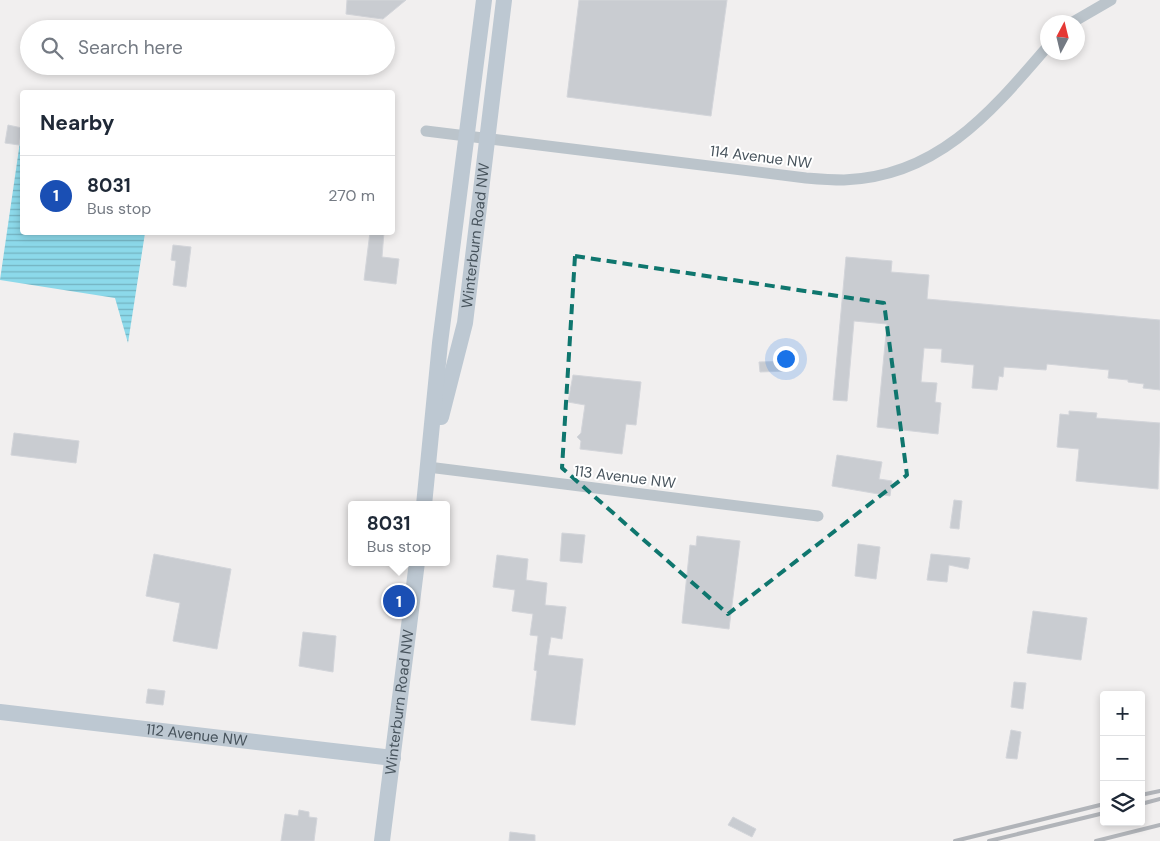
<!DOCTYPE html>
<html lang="en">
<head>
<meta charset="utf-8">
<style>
	body { margin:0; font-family:"DM Sans",sans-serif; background:#f6f6f7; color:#1f2937 }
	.controls { position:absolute; right:15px; bottom:15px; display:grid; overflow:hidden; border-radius:5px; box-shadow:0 2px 8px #0003 }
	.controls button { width:45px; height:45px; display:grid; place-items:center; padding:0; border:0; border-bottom:1px solid #e0e1e3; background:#fff; color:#1f2937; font:25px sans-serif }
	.compass { position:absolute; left:1040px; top:15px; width:45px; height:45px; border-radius:50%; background:#fff; box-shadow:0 2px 8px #0003; rotate:7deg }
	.you { position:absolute; left:785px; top:358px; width:18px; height:18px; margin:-12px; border:4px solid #fff; border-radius:50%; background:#1a73e8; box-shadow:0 0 0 8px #1a73e833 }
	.badge { display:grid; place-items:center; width:32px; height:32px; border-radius:50%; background:#0f766e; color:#fff; font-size:16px; font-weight:700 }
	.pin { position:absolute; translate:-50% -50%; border:2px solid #fff; box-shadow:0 1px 5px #0006 }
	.popup { position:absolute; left:348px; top:501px; width:102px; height:65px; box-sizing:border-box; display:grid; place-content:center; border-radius:5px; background:#fff; filter:drop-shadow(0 1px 4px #0005); font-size:16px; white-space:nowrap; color:#747a83 }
	.popup b { font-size:19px; color:#1f2937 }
	.popup::after { content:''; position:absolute; left:50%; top:100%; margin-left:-10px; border:10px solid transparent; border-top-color:#fff }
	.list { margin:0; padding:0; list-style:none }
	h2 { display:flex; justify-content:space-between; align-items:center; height:65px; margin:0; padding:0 20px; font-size:21px }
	h2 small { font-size:16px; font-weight:400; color:#747a83 }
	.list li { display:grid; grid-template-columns:32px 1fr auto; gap:15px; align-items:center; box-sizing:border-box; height:80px; padding:0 20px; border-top:1px solid #e0e1e3 }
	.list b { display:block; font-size:19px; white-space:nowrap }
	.list p { margin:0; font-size:16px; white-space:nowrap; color:#747a83 }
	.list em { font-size:16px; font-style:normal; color:#747a83 }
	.icon { flex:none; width:28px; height:28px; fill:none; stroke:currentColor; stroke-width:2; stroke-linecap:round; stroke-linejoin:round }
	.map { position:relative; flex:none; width:1160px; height:841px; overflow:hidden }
	.search { position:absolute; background:#fff; box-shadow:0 2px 8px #0003; left:20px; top:20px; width:375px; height:55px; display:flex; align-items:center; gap:12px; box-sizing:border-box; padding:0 18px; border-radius:28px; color:#747a83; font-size:19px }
	.panel { position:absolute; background:#fff; box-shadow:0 2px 8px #0003; left:20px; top:90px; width:375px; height:145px; border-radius:5px }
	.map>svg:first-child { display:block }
	.water { fill:url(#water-rules) }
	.building { fill:#c9ccd1; stroke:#d3d5da }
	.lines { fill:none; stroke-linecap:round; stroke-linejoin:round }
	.street { stroke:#bbc4cb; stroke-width:11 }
	.secondary { stroke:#bdc8d2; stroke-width:16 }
	.rail { stroke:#b1b4b9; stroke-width:4 }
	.marked { fill:none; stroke:#0f766e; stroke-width:4; stroke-dasharray:10 6; stroke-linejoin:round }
	.labels { text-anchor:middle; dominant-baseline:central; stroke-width:4; stroke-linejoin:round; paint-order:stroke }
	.street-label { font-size:15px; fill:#47535c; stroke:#fff }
</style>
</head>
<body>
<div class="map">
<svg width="1160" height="841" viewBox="0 0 1160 841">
	<defs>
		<pattern id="water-rules" width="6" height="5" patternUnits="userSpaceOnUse" patternTransform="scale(1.25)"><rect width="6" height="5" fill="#8cd9ea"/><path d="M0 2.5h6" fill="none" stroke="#74b3c1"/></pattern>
	</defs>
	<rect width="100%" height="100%" fill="#f1efef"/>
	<!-- water -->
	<polygon class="water" points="22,128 22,232 145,233 128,343 115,298 0,280"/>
	<!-- building -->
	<g class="building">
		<polygon points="347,0 406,0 383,19 346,14"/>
		<polygon points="579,0 727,0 711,116 567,97"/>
		<polygon points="8,125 22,128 19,145 5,143"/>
		<polygon points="370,232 384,232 382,257 399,259 396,284 364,280"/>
		<polygon points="173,245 191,247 186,287 173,285 176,261 171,260"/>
		<polygon points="846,257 892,261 891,272 929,275 927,299 1160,320 1160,390 1143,388 1144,384 1128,382 1128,380 1108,378 1109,370 1047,364 1046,370 1004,367 1003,377 999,376 997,390 972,388 974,365 941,362 942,349 924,348 921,382 937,383 935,402 941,403 938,434 877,427 887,324 854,321 847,401 833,400"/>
		<polygon points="790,361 790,371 760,372 759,362"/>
		<polygon points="573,375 641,382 636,425 626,424 622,454 580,449 581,441 577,437 581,433 585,405 568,402"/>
		<polygon points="1069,411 1097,413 1096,418 1160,423 1158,489 1076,481 1079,449 1057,447 1060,414 1069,415"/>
		<polygon points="14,433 79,441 76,463 11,455"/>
		<polygon points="837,455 882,462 879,479 892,481 890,496 832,486"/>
		<polygon points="954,500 962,501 959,529 950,528"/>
		<polygon points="562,533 585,535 582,563 560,561"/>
		<polygon points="697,536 740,541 729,629 682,623 690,545 696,546"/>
		<polygon points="858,544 880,547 876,579 855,576"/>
		<polygon points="154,554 231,569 217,649 173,641 180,603 146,596"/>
		<polygon points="931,554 970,558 968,569 949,565 947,582 927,580"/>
		<polygon points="497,555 528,559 526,580 547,583 545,605 566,607 562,639 551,637 548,655 583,659 575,725 531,720 537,671 534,670 538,636 530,635 533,614 512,611 515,590 493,587"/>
		<polygon points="1033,611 1087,618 1081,660 1027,653"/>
		<polygon points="303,632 336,636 333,672 299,666"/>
		<polygon points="1014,682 1026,683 1023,709 1011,707"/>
		<polygon points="148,689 165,691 163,705 146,703"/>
		<polygon points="1011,730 1021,732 1017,759 1006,758"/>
		<polygon points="299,810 309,812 309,817 317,818 314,841 281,841 285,814 298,816"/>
		<polygon points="733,817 756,829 752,837 728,825"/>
		<polygon points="510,832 535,835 535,841 509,841"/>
	</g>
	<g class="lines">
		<!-- street -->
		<g class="street">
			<polyline points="1073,22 1111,0"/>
			<path d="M426 131 806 178C818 179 831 180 844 180 938 177 992 111 1048 46"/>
			<polyline points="428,467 818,516"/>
		</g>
		<!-- secondary -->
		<g class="secondary">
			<path id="s1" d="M441 417 465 323 504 0"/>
			<polyline points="424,505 440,343 484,0"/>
			<path id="s2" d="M0 712 393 758"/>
			<path id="s3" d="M382 841 417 562"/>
		</g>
		<!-- rail -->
		<g class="rail">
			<polyline points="1141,795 1160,791"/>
			<polyline points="1141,804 1160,799"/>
			<polyline points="955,841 1104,804"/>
			<polyline points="989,841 1104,813"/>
			<polyline points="1096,841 1160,825"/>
		</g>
	</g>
	<!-- marked area -->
	<path class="marked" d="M575 256 884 303 907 475 728 614 562 468Z"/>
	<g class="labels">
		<!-- street labels -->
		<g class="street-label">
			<text transform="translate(761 157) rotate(7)">114 Avenue NW</text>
			<text stroke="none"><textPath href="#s1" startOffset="185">Winterburn Road NW</textPath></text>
			<text transform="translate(625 477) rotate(7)">113 Avenue NW</text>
			<text stroke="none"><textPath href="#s3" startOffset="140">Winterburn Road NW</textPath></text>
			<text stroke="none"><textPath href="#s2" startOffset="198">112 Avenue NW</textPath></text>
		</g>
	</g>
</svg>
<div class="controls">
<button>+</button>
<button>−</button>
<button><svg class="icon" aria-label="layers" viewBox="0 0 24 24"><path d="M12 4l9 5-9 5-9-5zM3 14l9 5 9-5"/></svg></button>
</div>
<svg class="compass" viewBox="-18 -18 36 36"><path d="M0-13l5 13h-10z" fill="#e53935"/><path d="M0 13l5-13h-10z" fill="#747a83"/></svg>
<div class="you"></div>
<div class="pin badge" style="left:399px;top:601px;background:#1a4fb4">1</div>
<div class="popup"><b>8031</b>Bus stop</div>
<div class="search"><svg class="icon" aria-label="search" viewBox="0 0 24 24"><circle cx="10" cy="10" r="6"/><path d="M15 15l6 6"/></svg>Search here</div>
<section class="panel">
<h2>Nearby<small></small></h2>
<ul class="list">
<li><span class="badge" style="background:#1a4fb4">1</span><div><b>8031</b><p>Bus stop</p></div><em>270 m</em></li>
</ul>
</section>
</div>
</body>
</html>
